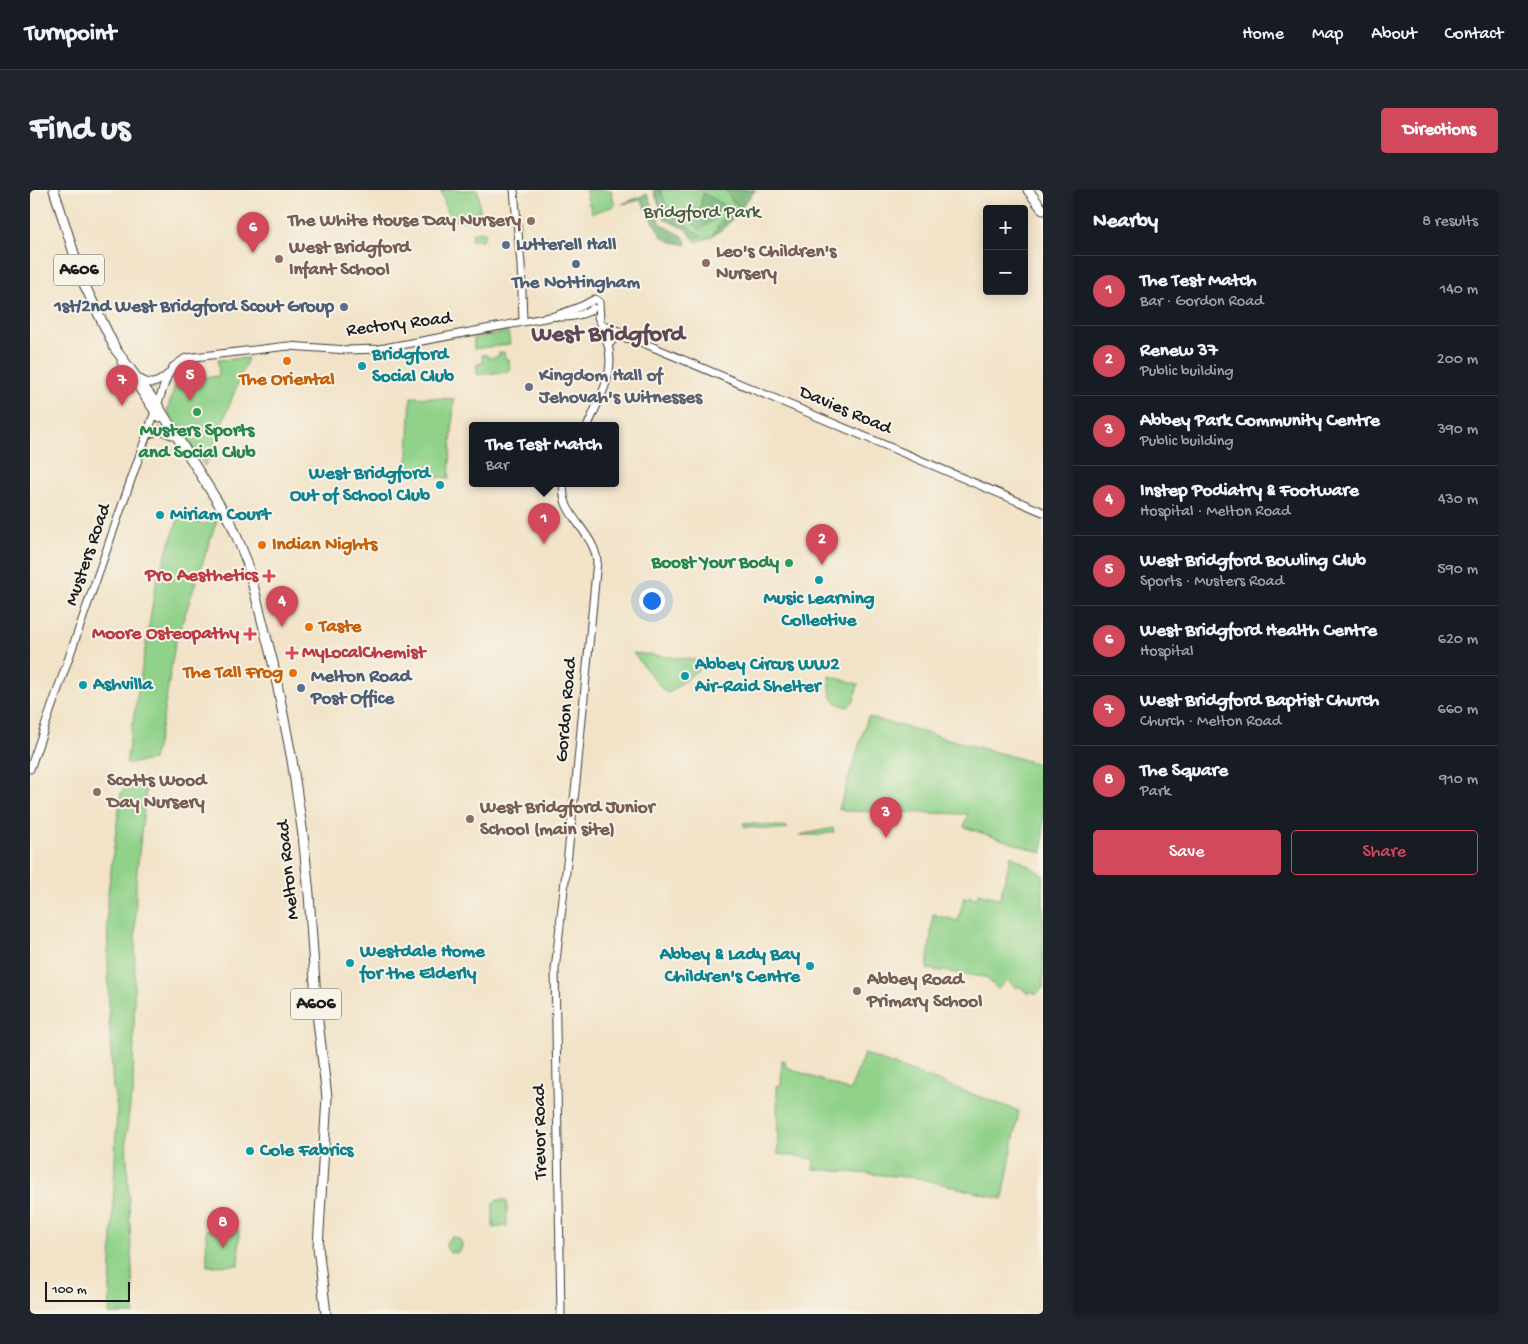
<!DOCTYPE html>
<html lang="en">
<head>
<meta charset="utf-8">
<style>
	body { margin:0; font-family:"Gochi Hand",sans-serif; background:#20242c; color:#f1f3f6 }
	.controls { position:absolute; right:15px; top:15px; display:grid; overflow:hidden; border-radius:5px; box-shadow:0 2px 12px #0003 }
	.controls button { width:45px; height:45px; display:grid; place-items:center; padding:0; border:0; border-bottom:1px solid #363941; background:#171b24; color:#f1f3f6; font:25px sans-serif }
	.scale { position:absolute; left:15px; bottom:12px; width:85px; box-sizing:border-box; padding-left:5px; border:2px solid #1c1c1c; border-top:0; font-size:14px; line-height:18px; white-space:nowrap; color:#1c1c1c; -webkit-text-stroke:4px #f7f3e8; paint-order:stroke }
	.you { position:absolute; left:621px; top:410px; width:18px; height:18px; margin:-12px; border:4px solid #fff; border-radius:50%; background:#1a73e8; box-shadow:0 0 0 8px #1a73e833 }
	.badge { display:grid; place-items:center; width:32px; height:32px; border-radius:50%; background:#d1495b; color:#fff; font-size:16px; font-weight:700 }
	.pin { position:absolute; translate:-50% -41px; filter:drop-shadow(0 1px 2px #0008) }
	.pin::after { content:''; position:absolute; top:26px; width:18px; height:15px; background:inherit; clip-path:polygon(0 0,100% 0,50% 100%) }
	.popup { position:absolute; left:439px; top:232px; width:150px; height:65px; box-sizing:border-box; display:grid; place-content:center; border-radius:5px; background:#171b24; filter:drop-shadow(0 1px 4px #0005); font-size:16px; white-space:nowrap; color:#9ea1a6 }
	.popup b { font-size:19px; color:#f1f3f6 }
	.popup::after { content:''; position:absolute; left:50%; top:100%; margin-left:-10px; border:10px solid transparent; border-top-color:#171b24 }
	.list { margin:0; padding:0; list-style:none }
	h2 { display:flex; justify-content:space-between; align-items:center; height:65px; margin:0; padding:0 20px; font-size:21px }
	h2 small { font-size:16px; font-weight:400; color:#9ea1a6 }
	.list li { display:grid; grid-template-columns:32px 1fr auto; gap:15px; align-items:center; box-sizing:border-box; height:70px; padding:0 20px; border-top:1px solid #363941 }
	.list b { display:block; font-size:19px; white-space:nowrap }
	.list p { margin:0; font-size:16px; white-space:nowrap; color:#9ea1a6 }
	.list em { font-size:16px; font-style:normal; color:#9ea1a6 }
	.actions { display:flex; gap:10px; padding:15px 20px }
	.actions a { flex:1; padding:11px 0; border:1px solid #d1495b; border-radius:5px; text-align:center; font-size:18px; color:#d1495b }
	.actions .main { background:#d1495b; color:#fff }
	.map { position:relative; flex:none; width:1013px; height:1124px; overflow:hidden; border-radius:5px }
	header { display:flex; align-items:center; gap:30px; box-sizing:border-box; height:70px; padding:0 25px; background:#171b24; border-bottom:1px solid #363941 }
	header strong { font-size:24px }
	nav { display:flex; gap:28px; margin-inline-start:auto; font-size:18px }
	.intro { display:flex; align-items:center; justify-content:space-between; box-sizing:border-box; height:120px; padding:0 30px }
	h1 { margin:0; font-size:35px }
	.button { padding:12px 22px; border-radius:5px; background:#d1495b; color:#fff; font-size:18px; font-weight:700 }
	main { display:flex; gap:30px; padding:0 30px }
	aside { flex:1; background:#171b24; border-radius:5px; box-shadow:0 2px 12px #0003 }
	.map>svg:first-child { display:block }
	.green { fill:#90d289; stroke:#567752 }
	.forest { fill:#74b475; stroke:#486848 }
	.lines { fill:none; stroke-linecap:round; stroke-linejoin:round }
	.tertiary-casing { stroke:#3c3a36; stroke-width:9 }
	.primary-casing { stroke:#3c3a36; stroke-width:11 }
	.trunk-casing { stroke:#3c3a36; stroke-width:11 }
	.tertiary { stroke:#fff; stroke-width:7 }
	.primary { stroke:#fff; stroke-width:9 }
	.trunk { stroke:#fff; stroke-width:9 }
	.education-dot { fill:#8d6e63; stroke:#f7f3e8; stroke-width:2 }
	.service-dot { fill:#5c6f8a; stroke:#f7f3e8; stroke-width:2 }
	.food-dot { fill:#e8710a; stroke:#f7f3e8; stroke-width:2 }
	.culture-dot { fill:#0f9aa8; stroke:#f7f3e8; stroke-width:2 }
	.worship-dot { fill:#6b7280; stroke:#f7f3e8; stroke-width:2 }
	.leisure-dot { fill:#2e9e5b; stroke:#f7f3e8; stroke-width:2 }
	.health-dot { fill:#e0444e; stroke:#f7f3e8; stroke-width:2 }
	.labels { text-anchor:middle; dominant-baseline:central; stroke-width:4; stroke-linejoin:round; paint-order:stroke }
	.shield { fill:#f7f3e8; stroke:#5e5c59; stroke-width:1 }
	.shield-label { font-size:18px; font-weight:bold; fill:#1c1c1c }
	.park-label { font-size:19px; fill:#455c42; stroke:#f7f3e8 }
	.education-label { font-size:19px; font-weight:bold; fill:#785e54; stroke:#f7f3e8; text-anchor:start }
	.service-label { font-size:19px; font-weight:bold; fill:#4e5e75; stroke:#f7f3e8; text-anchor:start }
	.street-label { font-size:19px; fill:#1c1c1c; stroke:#f7f3e8 }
	.culture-label { font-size:19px; font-weight:bold; fill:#0d838f; stroke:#f7f3e8; text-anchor:start }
	.worship-label { font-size:19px; font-weight:bold; fill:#5b616d; stroke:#f7f3e8; text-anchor:start }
	.food-label { font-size:19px; font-weight:bold; fill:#c56008; stroke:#f7f3e8; text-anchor:start }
	.leisure-label { font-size:19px; font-weight:bold; fill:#27864d; stroke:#f7f3e8 }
	.health-label { font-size:19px; font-weight:bold; fill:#be3a42; stroke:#f7f3e8; text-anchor:end }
	.district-label { font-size:24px; font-weight:bold; fill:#5e4653; stroke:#f7f3e8 }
</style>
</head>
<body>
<header>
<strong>Turnpoint</strong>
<nav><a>Home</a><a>Map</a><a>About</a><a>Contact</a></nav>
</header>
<div class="intro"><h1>Find us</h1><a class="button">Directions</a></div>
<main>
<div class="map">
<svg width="1013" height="1124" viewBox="0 0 1013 1124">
	<rect width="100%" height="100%" fill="#f7f3e8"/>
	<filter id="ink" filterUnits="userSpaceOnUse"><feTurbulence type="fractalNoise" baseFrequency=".02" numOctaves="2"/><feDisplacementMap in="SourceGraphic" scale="10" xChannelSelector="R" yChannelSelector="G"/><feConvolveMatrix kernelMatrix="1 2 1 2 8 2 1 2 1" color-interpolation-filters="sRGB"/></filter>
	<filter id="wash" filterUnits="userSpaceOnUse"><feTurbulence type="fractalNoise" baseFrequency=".0096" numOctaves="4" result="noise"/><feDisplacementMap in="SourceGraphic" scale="20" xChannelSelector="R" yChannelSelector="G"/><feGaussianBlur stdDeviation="1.12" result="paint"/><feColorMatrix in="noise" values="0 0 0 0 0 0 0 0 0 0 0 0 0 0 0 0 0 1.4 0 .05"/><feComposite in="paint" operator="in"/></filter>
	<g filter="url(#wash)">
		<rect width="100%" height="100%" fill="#f2e3c8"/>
		<!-- green -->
		<g class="green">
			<polygon points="411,0 448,0 451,31 419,30"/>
			<polygon points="555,0 581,0 585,16 562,23"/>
			<polygon points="623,0 726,0 681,47 666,52 655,39 635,30"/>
			<polygon points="449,41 456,43 452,50 441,50 443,43"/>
			<polygon points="478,142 480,154 444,159 444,148"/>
			<polygon points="474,162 475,169 479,169 480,181 447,185 447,174 453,173 452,165 457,165 458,168 469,166 469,163"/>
			<polygon points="218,168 175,276 137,221 148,186 157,189 189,186 188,170"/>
			<polygon points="381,207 424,209 419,288 377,284"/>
			<polygon points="182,322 188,327 145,454 132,534 123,570 96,574 126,393 150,324 175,335"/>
			<polygon points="603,463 678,471 678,472 639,503 634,501"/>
			<path d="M799 486 828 494 824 511 818 517C798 512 801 505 799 486Z"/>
			<polygon points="838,527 1013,575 1013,663 934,637 938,624 813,621 813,619 809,619"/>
			<polygon points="101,588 117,590 106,691 103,906 101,907 96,947 104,1124 79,1124 87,917 83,898 79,829 77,710 91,603"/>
			<polygon points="713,633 757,637 758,638 751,640 715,637"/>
			<polygon points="803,638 804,642 789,645 769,645"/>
			<polygon points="981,665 1013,685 1013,798 1006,805 1002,801 998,804 989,796 986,798 977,790 968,799 955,787 897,779 903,724 928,731 934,707 936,709 940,706 944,708 948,707 948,703 970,709"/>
			<polygon points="834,864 989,921 973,1009 888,988 783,979 784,969 748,964 747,895 751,896 752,870 755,871 756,877 820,901"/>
			<polygon points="467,1010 477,1010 477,1036 463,1038 463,1013"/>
			<polygon points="176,1040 209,1040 209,1075 177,1076"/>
			<circle cx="424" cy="1055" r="8"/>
		</g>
		<!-- forest -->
		<g class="forest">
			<polygon points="624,0 630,0 640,24 672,46 665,48 657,39 636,28"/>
			<polygon points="696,0 725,0 711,18 702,11"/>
			<polygon points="673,3 693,14 685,28 670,40 656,28 670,19"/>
			<polygon points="617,4 631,34 653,46 657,55 642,52 632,47 611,10 592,14"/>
			<polygon points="700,19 708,22 694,38 682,46"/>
		</g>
	</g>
	<g filter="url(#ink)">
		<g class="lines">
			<defs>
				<g id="tertiary">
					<polyline points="484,0 491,74 493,131"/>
					<path d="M525 126C533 129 558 125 563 118"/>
					<polyline points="572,135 599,145"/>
					<polyline points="578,155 586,147 604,149 1013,322"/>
					<path d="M109 188C121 197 128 193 138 184"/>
					<path d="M558 235C577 191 591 175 568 127"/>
					<polyline points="119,244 130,240 142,245"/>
					<polyline points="0,579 137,187 143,177 156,168 258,156 318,160 349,159 525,126 552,116 565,109 569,112 570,131"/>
					<path d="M531 1124 525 780 546 592 567 371C564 341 528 324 534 293"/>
				</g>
				<g id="primary">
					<polyline points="24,0 53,92 86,160"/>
					<polyline points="83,156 128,216 202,335 217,372 243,473 262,570 273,645 279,704 287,823 297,907 288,1057 296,1124"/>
					<polyline points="92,172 129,227"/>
				</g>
				<polyline id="trunk" points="998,0 1013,20"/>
			</defs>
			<!-- tertiary casing -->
			<use href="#tertiary" class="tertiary-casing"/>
			<!-- primary casing -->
			<use href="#primary" class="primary-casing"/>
			<!-- trunk casing -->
			<use href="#trunk" class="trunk-casing"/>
			<!-- tertiary -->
			<use href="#tertiary" class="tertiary"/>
			<!-- primary -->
			<use href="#primary" class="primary"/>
			<!-- trunk -->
			<use href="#trunk" class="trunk"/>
		</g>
	</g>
	<!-- markers -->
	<g class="education-dot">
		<circle cx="501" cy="31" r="5"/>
		<circle cx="249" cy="69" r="5"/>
		<circle cx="676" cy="73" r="5"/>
		<circle cx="67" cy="602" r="5"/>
		<circle cx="440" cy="629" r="5"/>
		<circle cx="827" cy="801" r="5"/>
	</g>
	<g class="service-dot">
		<circle cx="476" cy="55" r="5"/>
		<circle cx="546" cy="74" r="5"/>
		<circle cx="314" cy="117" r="5"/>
		<circle cx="271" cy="498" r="5"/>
	</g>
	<g class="food-dot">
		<circle cx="257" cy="171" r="5"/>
		<circle cx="232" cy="355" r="5"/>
		<circle cx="279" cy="437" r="5"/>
		<circle cx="263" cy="483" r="5"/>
	</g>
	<g class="culture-dot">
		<circle cx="332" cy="176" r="5"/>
		<circle cx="410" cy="295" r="5"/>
		<circle cx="130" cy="325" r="5"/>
		<circle cx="789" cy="390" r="5"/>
		<circle cx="655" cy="486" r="5"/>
		<circle cx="53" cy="495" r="5"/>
		<circle cx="320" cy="773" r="5"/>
		<circle cx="780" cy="776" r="5"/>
		<circle cx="220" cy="961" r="5"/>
	</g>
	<circle class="worship-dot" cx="499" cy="197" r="5"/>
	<g class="leisure-dot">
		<circle cx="167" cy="222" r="5"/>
		<circle cx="759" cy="373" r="5"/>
	</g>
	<g class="health-dot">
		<path d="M236.5 378.5h5v5h5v5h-5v5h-5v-5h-5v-5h5z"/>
		<path d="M217.5 436.5h5v5h5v5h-5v5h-5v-5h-5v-5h5z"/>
		<path d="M259.5 455.5h5v5h5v5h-5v5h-5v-5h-5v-5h5z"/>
	</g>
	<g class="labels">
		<!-- shield labels -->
		<g class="shield">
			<rect x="24" y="64.5" width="50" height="31" rx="4"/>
			<rect x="261" y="798.5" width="50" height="31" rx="4"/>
		</g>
		<g class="shield-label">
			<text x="49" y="80">A606</text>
			<text x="286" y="814">A606</text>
		</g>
		<!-- park labels -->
		<g class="park-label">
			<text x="672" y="23">Bridgford Park</text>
		</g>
		<!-- education labels -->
		<g class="education-label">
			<text x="491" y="31" text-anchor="end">The White House Day Nursery</text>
			<text x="259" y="58">West Bridgford<tspan x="259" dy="22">Infant School</tspan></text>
			<text x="686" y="62">Leo's Children's<tspan x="686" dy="22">Nursery</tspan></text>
			<text x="77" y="591">Scotts Wood<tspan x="77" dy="22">Day Nursery</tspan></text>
			<text x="450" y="618">West Bridgford Junior<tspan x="450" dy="22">School (main site)</tspan></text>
			<text x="837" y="790">Abbey Road<tspan x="837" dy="22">Primary School</tspan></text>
		</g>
		<!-- service labels -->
		<g class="service-label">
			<text x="486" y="55">Lutterell Hall</text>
			<text x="546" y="93" text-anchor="middle">The Nottingham</text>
			<text x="304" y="117" text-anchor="end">1st/2nd West Bridgford Scout Group</text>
			<text x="281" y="487">Melton Road<tspan x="281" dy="22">Post Office</tspan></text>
		</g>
		<!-- street labels -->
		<g class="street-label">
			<text transform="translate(369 135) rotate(-7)">Rectory Road</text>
			<text transform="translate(815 221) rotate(23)">Davies Road</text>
			<text transform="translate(59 365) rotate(-71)">Musters Road</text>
			<text transform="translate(537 520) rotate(-85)">Gordon Road</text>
			<text transform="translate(259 680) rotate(-96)">Melton Road</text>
			<text transform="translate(511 942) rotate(-91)">Trevor Road</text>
		</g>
		<!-- culture labels -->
		<g class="culture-label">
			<text x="342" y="165">Bridgford<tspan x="342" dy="22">Social Club</tspan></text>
			<text x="400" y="284" text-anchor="end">West Bridgford<tspan x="400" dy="22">Out of School Club</tspan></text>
			<text x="140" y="325">Miriam Court</text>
			<text x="789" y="409" text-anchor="middle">Music Learning<tspan x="789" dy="22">Collective</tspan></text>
			<text x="665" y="475">Abbey Circus WW2<tspan x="665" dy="22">Air-Raid Shelter</tspan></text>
			<text x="63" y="495">Ashvilla</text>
			<text x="330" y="762">Westdale Home<tspan x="330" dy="22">for the Elderly</tspan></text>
			<text x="770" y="765" text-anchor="end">Abbey &amp; Lady Bay<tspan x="770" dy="22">Children's Centre</tspan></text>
			<text x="230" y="961">Cole Fabrics</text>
		</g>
		<!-- worship labels -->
		<g class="worship-label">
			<text x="509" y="186">Kingdom Hall of<tspan x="509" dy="22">Jehovah's Witnesses</tspan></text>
		</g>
		<!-- food labels -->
		<g class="food-label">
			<text x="257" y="190" text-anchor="middle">The Oriental</text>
			<text x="242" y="355">Indian Nights</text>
			<text x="289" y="437">Taste</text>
			<text x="253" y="483" text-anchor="end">The Tall Frog</text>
		</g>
		<!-- leisure labels -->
		<g class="leisure-label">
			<text x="167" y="241">Musters Sports<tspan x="167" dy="22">and Social Club</tspan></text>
			<text x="749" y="373" text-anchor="end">Boost Your Body</text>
		</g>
		<!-- health labels -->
		<g class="health-label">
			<text x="228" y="386">Pro Aesthetics</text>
			<text x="209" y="444">Moore Osteopathy</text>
			<text x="272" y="463" text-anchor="start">MyLocalChemist</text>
		</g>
		<!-- district labels -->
		<g class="district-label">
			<text x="578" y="145">West Bridgford</text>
		</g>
	</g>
</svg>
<div class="controls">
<button>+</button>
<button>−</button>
</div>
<div class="scale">100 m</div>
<div class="you"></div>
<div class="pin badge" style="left:514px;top:354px">1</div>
<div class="popup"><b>The Test Match</b>Bar</div>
<div class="pin badge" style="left:792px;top:375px">2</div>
<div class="pin badge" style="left:856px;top:648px">3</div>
<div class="pin badge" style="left:252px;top:437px">4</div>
<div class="pin badge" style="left:160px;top:211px">5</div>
<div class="pin badge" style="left:223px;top:63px">6</div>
<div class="pin badge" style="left:92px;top:216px">7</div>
<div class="pin badge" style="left:193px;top:1058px">8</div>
</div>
<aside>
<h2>Nearby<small>8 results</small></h2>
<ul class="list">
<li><span class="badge">1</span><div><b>The Test Match</b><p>Bar · Gordon Road</p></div><em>140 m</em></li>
<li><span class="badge">2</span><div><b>Renew 37</b><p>Public building</p></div><em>200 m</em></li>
<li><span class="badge">3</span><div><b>Abbey Park Community Centre</b><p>Public building</p></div><em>390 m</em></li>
<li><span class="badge">4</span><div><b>Instep Podiatry &amp; Footware</b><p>Hospital · Melton Road</p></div><em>430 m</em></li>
<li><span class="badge">5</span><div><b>West Bridgford Bowling Club</b><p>Sports · Musters Road</p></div><em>590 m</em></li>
<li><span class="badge">6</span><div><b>West Bridgford Health Centre</b><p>Hospital</p></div><em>620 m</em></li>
<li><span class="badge">7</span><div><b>West Bridgford Baptist Church</b><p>Church · Melton Road</p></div><em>660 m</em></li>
<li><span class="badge">8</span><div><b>The Square</b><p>Park</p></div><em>910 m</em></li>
</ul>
<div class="actions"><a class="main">Save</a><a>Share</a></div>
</aside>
</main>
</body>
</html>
